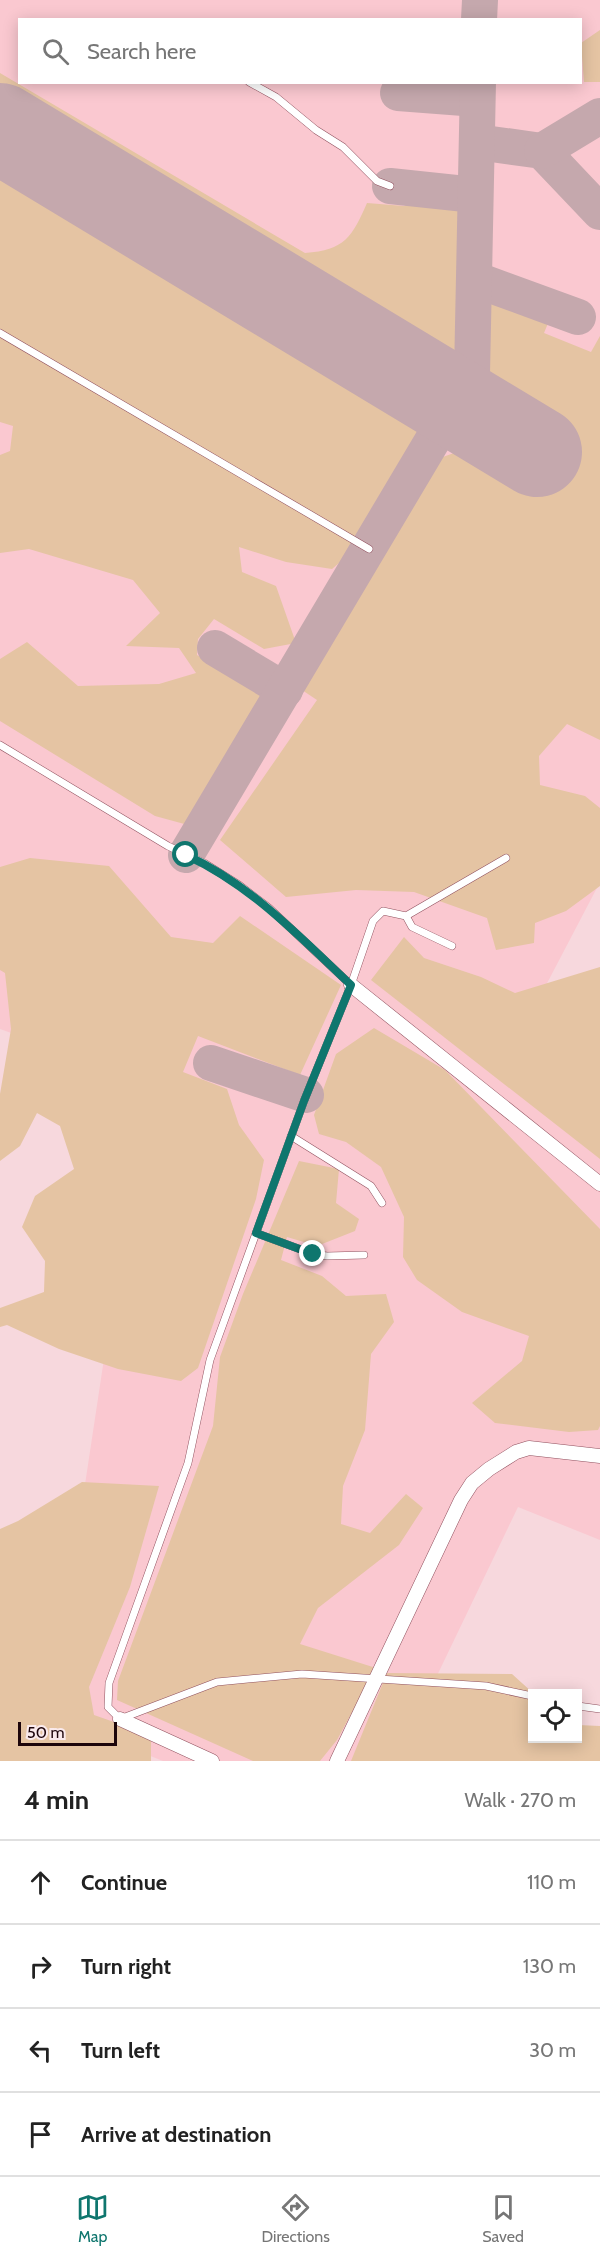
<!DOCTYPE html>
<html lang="en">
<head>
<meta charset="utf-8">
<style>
	body { margin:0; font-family:Cabin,sans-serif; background:#f6f6f6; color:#222 }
	.controls { position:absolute; right:18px; bottom:18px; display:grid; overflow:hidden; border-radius:0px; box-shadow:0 3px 15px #0003 }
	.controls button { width:54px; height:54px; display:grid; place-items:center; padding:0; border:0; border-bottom:2px solid #e0e0e0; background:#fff; color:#222; font:30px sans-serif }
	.scale { position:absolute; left:18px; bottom:15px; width:99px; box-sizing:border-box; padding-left:6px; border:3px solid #1d050b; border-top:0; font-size:16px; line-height:21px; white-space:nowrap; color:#1d050b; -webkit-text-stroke:4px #faeaec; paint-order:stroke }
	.stop { position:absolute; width:18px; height:18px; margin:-14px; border:4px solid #0f766e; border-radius:50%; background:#fff }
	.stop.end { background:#0f766e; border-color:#fff; box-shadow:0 2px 6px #0008 }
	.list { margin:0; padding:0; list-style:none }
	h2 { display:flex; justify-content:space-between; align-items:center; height:78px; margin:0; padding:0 24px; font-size:26px }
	h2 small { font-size:20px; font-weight:400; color:#767676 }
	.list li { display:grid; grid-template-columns:39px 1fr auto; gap:18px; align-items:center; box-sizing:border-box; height:84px; padding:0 24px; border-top:2px solid #e0e0e0 }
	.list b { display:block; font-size:22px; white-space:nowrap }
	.list em { font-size:20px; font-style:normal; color:#767676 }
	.icon { flex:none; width:33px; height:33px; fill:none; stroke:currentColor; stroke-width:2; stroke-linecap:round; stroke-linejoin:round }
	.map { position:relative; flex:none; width:600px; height:1761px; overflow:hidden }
	.search { position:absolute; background:#fff; box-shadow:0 3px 15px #0003; left:18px; right:18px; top:18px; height:66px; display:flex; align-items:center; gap:15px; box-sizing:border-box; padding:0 21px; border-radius:0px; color:#767676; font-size:22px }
	.sheet { height:414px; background:#fff }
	nav { display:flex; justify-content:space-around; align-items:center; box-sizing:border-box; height:84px; border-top:2px solid #e0e0e0; background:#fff; font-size:16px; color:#767676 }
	nav a { display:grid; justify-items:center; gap:3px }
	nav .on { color:#0f766e }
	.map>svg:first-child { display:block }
	.built { fill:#fac8d0; fill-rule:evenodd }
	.green { fill:#e5c4a3 }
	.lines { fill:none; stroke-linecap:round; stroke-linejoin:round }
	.taxiway { stroke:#c5a8ad; stroke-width:36 }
	.runway { stroke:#c5a8ad; stroke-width:90 }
	.service-casing { stroke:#90505e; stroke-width:8 }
	.minor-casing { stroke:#90505e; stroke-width:15 }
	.service { stroke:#fff; stroke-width:7 }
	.minor { stroke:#fff; stroke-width:14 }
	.route { stroke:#0f766e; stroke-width:8 }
</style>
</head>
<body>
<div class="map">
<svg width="600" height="1761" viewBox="0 0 600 1761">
	<rect width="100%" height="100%" fill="#f7d8dd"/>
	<!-- built -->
	<path class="built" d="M0 0H600V882L532 1012 600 1052V1540L518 1507 396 1761H163L50 1716 146 1081 0 1029ZM20 20H580V82H20Z"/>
	<!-- green -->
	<g class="green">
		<polygon points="600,30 600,82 584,82 581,43"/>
		<path d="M0 73 305 253C345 250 352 237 367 203L404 206 421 199 459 203 469 217 467 264 457 270V285L464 298 461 349 451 362 0 91Z"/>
		<polygon points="0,165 408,410 419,437 371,511 372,535 332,569 286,562 239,547 242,572 276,586 296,643 264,649 214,619 198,639 197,655 217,667 245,673 264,690 254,708 258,719 215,800 188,825 155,816 0,721 0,659 27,642 78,686 159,684 196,673 179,648 126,646 160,613 133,580 29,549 0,553 0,455 10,451 13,426 0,422"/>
		<polygon points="492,293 551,316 544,333 591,352 600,336 600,740 567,724 539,756 540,785 585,796 600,808 600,886 566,911 535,923 534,943 496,950 487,918 414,892 356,890 286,897 220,840 317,700 302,690 440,458 468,448 527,481 558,429 481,381 481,303"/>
		<polygon points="30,858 109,866 171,937 213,943 240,916 341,985 300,1075 198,1036 183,1072 227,1089 239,1125 264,1160 256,1199 198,1368 181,1381 118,1369 59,1349 7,1325 0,1327 0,1308 44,1292 45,1261 22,1227 35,1196 74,1169 60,1126 37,1113 20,1146 0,1161 0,1094 11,1029 5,973 0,970 0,867"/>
		<polygon points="404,937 424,958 481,977 515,993 600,967 600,1159 371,980"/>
		<polygon points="374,1028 445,1070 600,1229 600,1426 598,1430 569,1432 495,1423 472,1403 522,1361 529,1336 462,1312 417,1280 403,1257 404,1217 381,1167 346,1142 319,1134 314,1115 336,1054"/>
		<polygon points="299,1161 339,1169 336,1203 359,1219 355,1231 317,1246 287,1237 281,1260 322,1276 346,1296 386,1294 394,1322 371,1354 365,1430 343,1486 341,1524 370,1533 406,1494 423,1508 399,1545 318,1608 300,1644 376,1668 337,1740 320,1761 253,1761 117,1700 118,1681 213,1426 220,1357 243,1294"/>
		<polygon points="82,1482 159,1486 130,1587 89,1687 94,1715 151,1735 151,1761 0,1761 0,1529 18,1521"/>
		<polygon points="387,1673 512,1674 533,1693 532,1738 578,1738 578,1725 600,1726 600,1761 351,1761"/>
	</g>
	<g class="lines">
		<!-- taxiway -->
		<g class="taxiway">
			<polyline points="479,20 480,0"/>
			<polyline points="398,93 477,99"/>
			<polyline points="477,142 542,151 600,212"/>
			<polyline points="542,151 600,116"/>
			<polyline points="390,186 475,195"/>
			<polyline points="474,279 578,317"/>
			<polyline points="215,648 285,690"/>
			<polyline points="186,855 472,374 478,82"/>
			<polyline points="211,1063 306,1095"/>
		</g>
		<!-- runway -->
		<polyline class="runway" points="0,128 537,452"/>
		<defs>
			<g id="service">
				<polyline points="249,82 276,97 316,130 343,147 377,181 390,186"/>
				<polyline points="0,333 369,549"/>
				<polyline points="0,745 168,846 204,863 239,885 269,908 351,985"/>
				<polyline points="506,858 406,916 383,911 373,921 351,985 304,1101 210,1360 188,1463 109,1683 108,1707 120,1719 217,1682 302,1674 486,1686 532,1696"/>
				<polyline points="406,916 412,927 452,946"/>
				<polyline points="291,1136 371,1186 382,1203"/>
				<polyline points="256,1233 313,1254 327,1256 364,1255"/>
				<polyline points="578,1706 600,1709"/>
			</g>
			<g id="minor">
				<polyline points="351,985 600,1184"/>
				<polyline points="120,1719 212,1761"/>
				<polyline points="337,1761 461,1500 472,1483 489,1469 516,1452 529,1448 600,1456"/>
			</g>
		</defs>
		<!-- service casing -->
		<use href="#service" class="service-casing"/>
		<!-- minor casing -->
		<use href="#minor" class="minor-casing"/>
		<!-- service -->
		<use href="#service" class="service"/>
		<!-- minor -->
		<use href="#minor" class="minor"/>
	</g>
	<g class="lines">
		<!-- route -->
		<path class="route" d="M186 855C251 885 299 936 351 985L304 1101 256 1233 313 1254"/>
	</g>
</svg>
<div class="controls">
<button><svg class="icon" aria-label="locate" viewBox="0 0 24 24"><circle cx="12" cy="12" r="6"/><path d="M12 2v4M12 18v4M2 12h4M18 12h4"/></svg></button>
</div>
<div class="scale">50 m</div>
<div class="stop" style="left:186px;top:855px"></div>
<div class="stop end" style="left:313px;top:1254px"></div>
<div class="search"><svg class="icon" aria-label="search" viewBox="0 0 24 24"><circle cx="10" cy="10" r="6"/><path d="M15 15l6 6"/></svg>Search here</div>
</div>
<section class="sheet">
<h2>4 min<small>Walk · 270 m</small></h2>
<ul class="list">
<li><svg class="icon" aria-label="ahead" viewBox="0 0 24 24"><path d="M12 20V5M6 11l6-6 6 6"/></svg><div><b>Continue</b></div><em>110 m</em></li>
<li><svg class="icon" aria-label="right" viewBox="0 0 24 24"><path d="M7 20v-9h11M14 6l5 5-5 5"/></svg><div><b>Turn right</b></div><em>130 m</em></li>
<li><svg class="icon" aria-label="left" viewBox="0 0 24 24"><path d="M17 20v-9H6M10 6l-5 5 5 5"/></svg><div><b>Turn left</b></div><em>30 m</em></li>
<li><svg class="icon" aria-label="arrive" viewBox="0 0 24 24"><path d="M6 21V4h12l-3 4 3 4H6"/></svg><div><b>Arrive at destination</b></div></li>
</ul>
</section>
<nav>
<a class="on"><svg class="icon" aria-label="map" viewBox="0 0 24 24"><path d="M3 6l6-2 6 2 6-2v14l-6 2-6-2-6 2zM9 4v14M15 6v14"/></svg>Map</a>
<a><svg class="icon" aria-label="directions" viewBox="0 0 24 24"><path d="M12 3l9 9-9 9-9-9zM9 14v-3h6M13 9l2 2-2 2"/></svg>Directions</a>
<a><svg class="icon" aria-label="saved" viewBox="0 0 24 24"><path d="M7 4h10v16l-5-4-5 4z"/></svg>Saved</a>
</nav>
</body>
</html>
